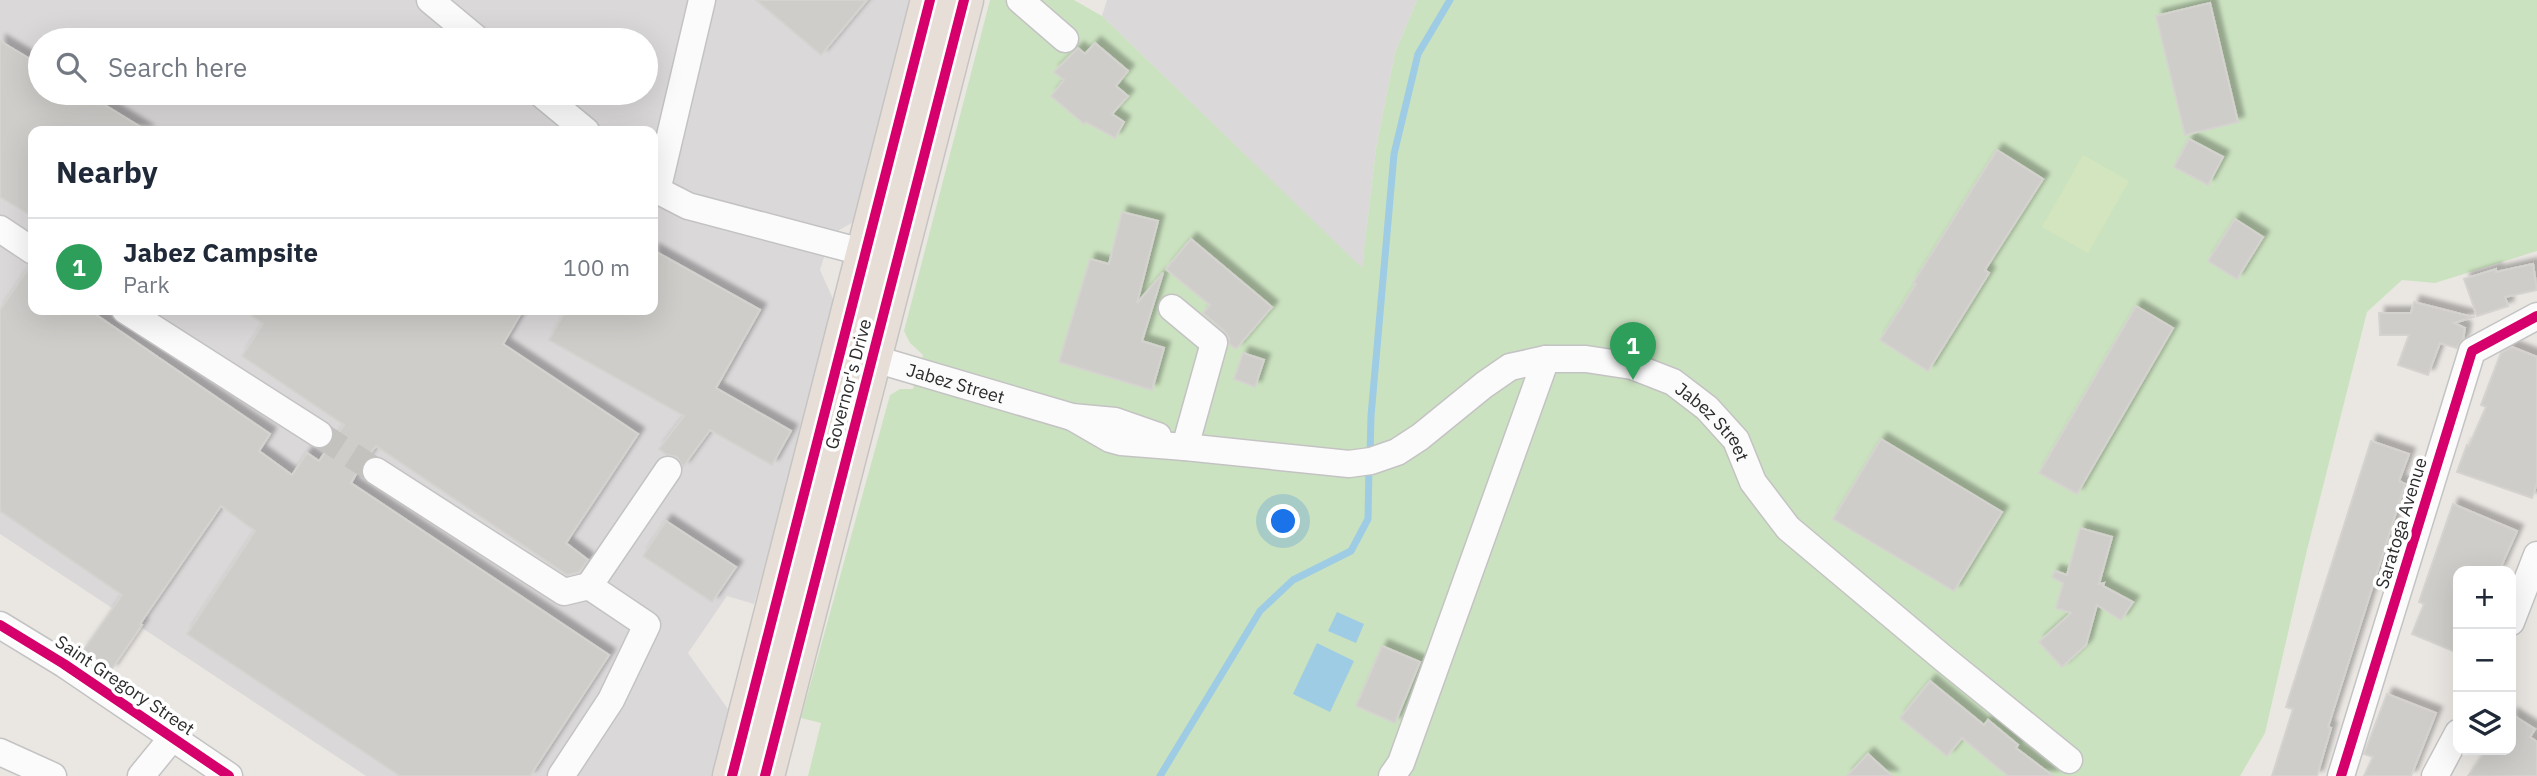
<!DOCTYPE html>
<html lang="en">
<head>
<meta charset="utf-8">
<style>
	body { margin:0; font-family:"IBM Plex Sans",sans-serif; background:#f6f6f7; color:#1f2937 }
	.controls { position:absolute; right:21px; bottom:21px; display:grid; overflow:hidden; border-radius:14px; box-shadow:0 7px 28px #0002 }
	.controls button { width:63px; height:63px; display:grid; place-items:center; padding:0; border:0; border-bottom:2px solid #e0e1e3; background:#fff; color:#1f2937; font:35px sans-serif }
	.you { position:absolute; left:1284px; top:522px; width:24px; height:24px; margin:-18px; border:5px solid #fff; border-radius:50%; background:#1a73e8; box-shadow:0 0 0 10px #1a73e833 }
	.badge { display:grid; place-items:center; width:46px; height:46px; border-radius:50%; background:#6e6d6c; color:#fff; font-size:23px; font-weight:700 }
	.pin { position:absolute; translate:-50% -58px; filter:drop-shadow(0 2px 4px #0008) }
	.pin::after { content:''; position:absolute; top:37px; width:24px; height:21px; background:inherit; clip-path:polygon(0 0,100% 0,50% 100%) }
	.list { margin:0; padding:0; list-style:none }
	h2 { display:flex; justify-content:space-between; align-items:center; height:91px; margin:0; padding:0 28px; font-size:30px }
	h2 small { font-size:23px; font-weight:400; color:#747a83 }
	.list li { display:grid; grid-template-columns:46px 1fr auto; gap:21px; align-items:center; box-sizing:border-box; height:98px; padding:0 28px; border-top:2px solid #e0e1e3 }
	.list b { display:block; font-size:26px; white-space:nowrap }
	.list p { margin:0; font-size:23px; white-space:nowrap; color:#747a83 }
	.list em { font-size:23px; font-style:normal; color:#747a83 }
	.icon { flex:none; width:38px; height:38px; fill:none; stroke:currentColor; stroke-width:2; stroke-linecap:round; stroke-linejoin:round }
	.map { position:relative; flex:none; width:2537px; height:776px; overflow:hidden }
	.search { position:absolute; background:#fff; box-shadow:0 7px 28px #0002; left:28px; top:28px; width:630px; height:77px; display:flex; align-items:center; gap:18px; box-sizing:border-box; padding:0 24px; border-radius:38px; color:#747a83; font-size:26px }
	.panel { position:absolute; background:#fff; box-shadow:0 7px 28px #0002; left:28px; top:126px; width:630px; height:189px; border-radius:14px }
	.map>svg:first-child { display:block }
	.industrial { fill:#dbd8da; fill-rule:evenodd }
	.green { fill:#cbe2c0 }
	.pitch { fill:#d3e5be }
	.water { fill:#9ecce4 }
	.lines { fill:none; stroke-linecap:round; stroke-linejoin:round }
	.stream { stroke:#9ecce4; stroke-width:7 }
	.building { fill:#cfcdca; stroke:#d5d3cf; stroke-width:2; filter:url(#shadow) }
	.minor-tunnel { stroke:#c4c2be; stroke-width:26; stroke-dasharray:26 13; stroke-linecap:butt }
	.minor-casing { stroke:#c4c3c3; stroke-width:29 }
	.highway-casing { stroke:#c6c4c2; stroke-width:41 }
	.minor { stroke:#fcfbfb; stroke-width:26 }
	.highway { stroke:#e7dfd7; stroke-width:38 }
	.cycleway-casing { stroke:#fff; stroke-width:15 }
	.cycleway { stroke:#d6006c; stroke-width:10 }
	.labels { text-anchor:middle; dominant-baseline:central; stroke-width:7; stroke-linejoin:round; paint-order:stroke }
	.street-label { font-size:18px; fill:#2c2c2c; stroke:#fff }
</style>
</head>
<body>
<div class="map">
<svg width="2537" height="776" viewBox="0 0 2537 776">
	<defs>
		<filter id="shadow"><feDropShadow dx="6" dy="-6" stdDeviation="2" flood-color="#0004"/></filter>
	</defs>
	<rect width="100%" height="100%" fill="#eae7e3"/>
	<!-- industrial -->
	<g class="industrial">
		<path d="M0 0H911L855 221 831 235 820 270 834 301 789 486 754 604 727 596 688 653 728 709 712 776H366L0 534ZM40 40H646V93H40ZM33 131H653V310H33Z"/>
		<polygon points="1107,0 1417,0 1395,53 1376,148 1362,269 1102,16"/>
	</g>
	<!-- green -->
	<polygon class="green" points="990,0 1074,0 1102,16 1362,268 1376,148 1395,53 1417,0 2537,0 2537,251 2435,283 2402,280 2367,312 2307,550 2265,733 2240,776 808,776 821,723 801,718 890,395 900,389 913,389 923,355 910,343 904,331"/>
	<!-- pitch -->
	<polygon class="pitch" points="2083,155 2129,181 2088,253 2042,227"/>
	<!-- water -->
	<g class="water">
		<polygon points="1337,612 1364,624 1356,643 1328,631"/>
		<polygon points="1317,643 1354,661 1330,712 1293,694"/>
	</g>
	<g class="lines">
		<!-- stream -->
		<g class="stream">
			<polyline points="1370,456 1371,416 1394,154 1418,54 1450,0"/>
			<polyline points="1160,776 1260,611 1293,580 1351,551 1368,519 1369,467"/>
		</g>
	</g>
	<!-- building -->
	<g class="building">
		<polygon points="756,0 867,0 821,55"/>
		<polygon points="2210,3 2238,122 2185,135 2156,16"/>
		<polygon points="0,41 40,65 40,93 85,93 147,131 33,131 33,217 0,197"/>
		<polygon points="1095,43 1128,71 1116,86 1128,96 1112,114 1124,122 1115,138 1086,122 1084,124 1051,96 1064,80 1054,72 1078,48 1085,54"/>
		<polygon points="2189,139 2223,157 2208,185 2174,167"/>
		<polygon points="1997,150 2043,179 1985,270 1989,273 1928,371 1880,340 1916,284 1913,283"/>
		<polygon points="1122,212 1158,221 1137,303 1163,273 1142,341 1164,348 1152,390 1059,362 1090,259 1109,264"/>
		<polygon points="2235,219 2263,237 2237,279 2208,261"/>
		<polygon points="1191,239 1272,307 1236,349 1229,344 1229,338 1224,331 1203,313 1210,305 1166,269"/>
		<polygon points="653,250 760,310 716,388 791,431 772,465 710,430 683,467 677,457 667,455 659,449 684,416 549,340 566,310 653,310"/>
		<polygon points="2533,264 2537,290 2505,297 2508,306 2477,316 2464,279 2496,269 2496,272"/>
		<polygon points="30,266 33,267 33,310 89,310 270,434 259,451 292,475 307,453 319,461 344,425 242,356 263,324 244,310 523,310 503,344 638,434 566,543 588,560 579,572 567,575 376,446 363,462 351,483 609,655 530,776 400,776 187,634 255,531 221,506 140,624 142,625 111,670 83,651 122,595 0,511 0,310"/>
		<polygon points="2414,302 2473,317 2454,323 2465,328 2463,339 2457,348 2440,343 2428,375 2398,365 2409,335 2380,335 2379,313 2411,313"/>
		<polygon points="2136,306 2173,328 2077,494 2039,473"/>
		<polygon points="2512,347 2537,357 2537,483 2532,498 2457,472 2467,445 2469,446 2486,407 2481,405 2501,353"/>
		<polygon points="1243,353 1264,360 1255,387 1234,379"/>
		<polygon points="1881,439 2002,512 1954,591 1833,519"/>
		<polygon points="2371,441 2409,454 2399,481 2405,484 2328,727 2331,728 2317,776 2272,776 2293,709 2286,707"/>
		<polygon points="2453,504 2517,531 2499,571 2458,571 2458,653 2412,634 2424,604 2419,602"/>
		<polygon points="666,521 736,567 712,602 643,556"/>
		<polygon points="2080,528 2112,537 2099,584 2104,583 2103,586 2133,602 2121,620 2097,605 2086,645 2062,667 2039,642 2071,613 2056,608 2063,583 2052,577 2055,571 2067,575"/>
		<polygon points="1382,646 1420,662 1395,723 1356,706"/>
		<polygon points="1930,681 1984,725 1988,720 2018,745 2016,748 2053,776 2008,776 1962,738 1947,756 1900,718"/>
		<polygon points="2387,694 2436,713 2411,776 2364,776 2373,757 2364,754"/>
		<polygon points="2511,714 2535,729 2530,737 2537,742 2537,776 2468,776 2486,750 2511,750"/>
		<polygon points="1868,754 1892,776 1847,776"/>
	</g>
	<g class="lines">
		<!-- minor-tunnel -->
		<polyline class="minor-tunnel" points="319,434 376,471"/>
		<defs>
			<g id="minor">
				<polyline points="430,0 478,40"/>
				<polyline points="1020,0 1065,39"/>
				<polyline points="540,93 586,131"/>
				<polyline points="653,188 688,206 881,257"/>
				<polyline points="657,191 702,0"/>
				<polyline points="0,229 33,251"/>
				<polyline points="1172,308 1214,343 1185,447"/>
				<polyline points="125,310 319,434"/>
				<path id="s1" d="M858 354 1072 417 1115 421 1158 436"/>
				<path id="s2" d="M1072 417 1110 439 1121 442 1185 447 1349 464 1371 461 1397 452 1420 437 1484 385 1510 367 1546 359H1586L1632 366 1673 382 1707 408 1736 440 1753 482 1788 528 1943 658 2069 760"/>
				<polyline points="376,471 564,592 589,586 647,625 611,700 561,776"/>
				<polyline points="589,586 668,470"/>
				<polyline points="2511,622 2537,555"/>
				<polyline points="0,625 64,664 229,776"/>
				<polyline points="0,752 53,776"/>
				<polyline points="141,776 172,738"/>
				<polyline points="1392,776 1401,763 1546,359"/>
				<polyline points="2341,776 2472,351 2537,316"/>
				<polyline points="2435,776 2458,733"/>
			</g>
			<g id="highway">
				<polyline points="732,776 930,0"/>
				<polyline points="765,776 964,0"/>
			</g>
		</defs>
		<!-- minor casing -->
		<use href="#minor" class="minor-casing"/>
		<!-- highway casing -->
		<use href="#highway" class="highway-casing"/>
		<!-- minor -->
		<use href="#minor" class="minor"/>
		<!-- highway -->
		<use href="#highway" class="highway"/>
		<defs>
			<g id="cycleway">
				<polyline points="0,625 64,664 229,776"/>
				<polyline points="732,776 930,0"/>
				<polyline points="765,776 964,0"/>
				<polyline points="2341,776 2472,351 2537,316"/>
			</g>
		</defs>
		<!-- cycleway casing -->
		<use href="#cycleway" class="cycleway-casing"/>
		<!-- cycleway -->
		<use href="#cycleway" class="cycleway"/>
	</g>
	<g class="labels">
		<!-- street labels -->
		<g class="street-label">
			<text stroke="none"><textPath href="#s1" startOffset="102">Jabez Street</textPath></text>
			<text transform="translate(848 384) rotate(-75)">Governor's Drive</text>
			<text stroke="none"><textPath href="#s2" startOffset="700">Jabez Street</textPath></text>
			<text transform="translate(2401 523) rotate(-73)">Saratoga Avenue</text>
			<text transform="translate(125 685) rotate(34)">Saint Gregory Street</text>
		</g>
	</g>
</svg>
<div class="controls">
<button>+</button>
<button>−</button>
<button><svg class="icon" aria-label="layers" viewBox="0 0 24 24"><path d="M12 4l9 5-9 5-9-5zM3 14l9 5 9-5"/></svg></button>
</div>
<div class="you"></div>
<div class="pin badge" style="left:1633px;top:380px;background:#2e9e5b">1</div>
<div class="search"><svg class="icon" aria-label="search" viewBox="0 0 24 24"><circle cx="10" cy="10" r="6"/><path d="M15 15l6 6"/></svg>Search here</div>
<section class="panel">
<h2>Nearby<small></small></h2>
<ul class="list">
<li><span class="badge" style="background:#2e9e5b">1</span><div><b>Jabez Campsite</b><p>Park</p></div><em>100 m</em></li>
</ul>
</section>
</div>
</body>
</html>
